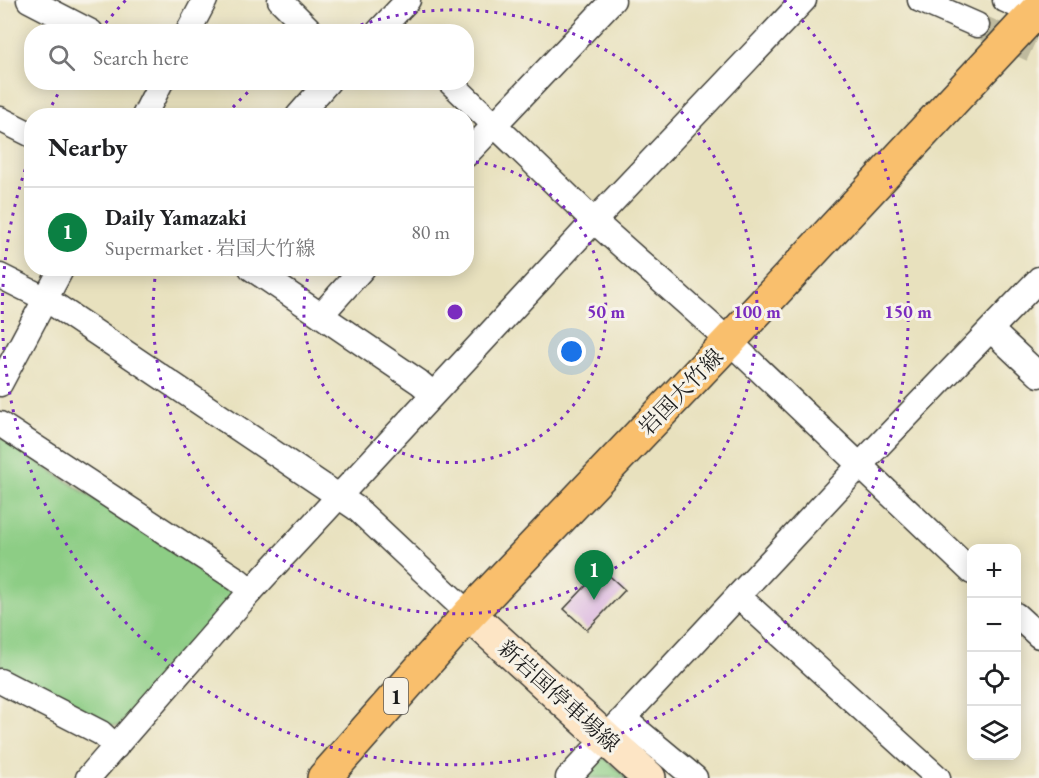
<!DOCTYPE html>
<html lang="en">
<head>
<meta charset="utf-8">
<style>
	body { margin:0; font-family:"EB Garamond","Noto Serif JP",serif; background:#f2f2f2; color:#202124 }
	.controls { position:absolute; right:18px; bottom:18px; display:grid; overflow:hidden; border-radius:12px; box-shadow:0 3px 15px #0003 }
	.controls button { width:54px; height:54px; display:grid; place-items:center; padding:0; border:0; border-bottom:2px solid #e0e0e0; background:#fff; color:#202124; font:30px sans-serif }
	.you { position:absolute; left:572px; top:352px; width:21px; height:21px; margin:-15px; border:4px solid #fff; border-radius:50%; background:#1a73e8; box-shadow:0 0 0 9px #1a73e833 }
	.badge { display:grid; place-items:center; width:39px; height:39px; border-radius:50%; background:#0b8043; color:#fff; font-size:20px; font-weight:700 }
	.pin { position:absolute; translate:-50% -50px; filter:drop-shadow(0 2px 3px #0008) }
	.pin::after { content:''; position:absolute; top:32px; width:21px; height:18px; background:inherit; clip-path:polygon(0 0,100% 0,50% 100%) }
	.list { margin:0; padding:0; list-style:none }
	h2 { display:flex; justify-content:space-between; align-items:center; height:78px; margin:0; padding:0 24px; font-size:26px }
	h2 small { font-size:20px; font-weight:400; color:#757577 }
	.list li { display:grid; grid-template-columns:39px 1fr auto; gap:18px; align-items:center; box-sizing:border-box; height:90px; padding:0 24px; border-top:2px solid #e0e0e0 }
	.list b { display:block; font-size:22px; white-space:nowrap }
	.list p { margin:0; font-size:20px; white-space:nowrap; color:#757577 }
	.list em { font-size:20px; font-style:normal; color:#757577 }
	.icon { flex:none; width:33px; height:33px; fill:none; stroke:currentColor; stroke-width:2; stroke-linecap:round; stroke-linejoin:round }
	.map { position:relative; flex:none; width:1039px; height:778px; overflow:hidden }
	.search { position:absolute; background:#fff; box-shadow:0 3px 15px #0003; left:24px; top:24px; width:450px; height:66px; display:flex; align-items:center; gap:15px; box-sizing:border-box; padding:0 21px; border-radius:24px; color:#757577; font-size:22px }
	.panel { position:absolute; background:#fff; box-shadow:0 3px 15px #0003; left:24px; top:108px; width:450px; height:168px; border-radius:24px }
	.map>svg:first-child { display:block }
	.green { fill:#8dcd85; stroke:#547450; stroke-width:1.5 }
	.building { fill:#d9b2e0 }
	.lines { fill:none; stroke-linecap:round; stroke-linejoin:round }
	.street-tunnel { stroke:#bfba9e; stroke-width:24; stroke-dasharray:24 12; stroke-linecap:butt }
	.street-casing { stroke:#3b3a34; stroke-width:27 }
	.secondary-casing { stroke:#3b3a34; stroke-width:36 }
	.primary-casing { stroke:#3b3a34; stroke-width:36 }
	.street { stroke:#fff; stroke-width:24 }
	.secondary { stroke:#fde5c5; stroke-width:33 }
	.primary { stroke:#f9bf6d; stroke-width:33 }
	.ring { fill:none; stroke:#7b2cbf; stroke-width:3; stroke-dasharray:3 6 }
	.labels { text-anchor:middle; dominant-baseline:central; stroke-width:6; stroke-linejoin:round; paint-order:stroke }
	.shield { fill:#f7f3e8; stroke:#5e5c59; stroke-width:1.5 }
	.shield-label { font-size:21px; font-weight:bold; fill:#1c1c1c }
	.street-label { font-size:22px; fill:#1c1c1c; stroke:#f7f3e8 }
	.centre { fill:#7b2cbf; stroke:#f7f3e8; stroke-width:3 }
	.ring-label { font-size:18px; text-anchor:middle; font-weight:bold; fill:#7b2cbf; stroke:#f7f3e8; stroke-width:6; stroke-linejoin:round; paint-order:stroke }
</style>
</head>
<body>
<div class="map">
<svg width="1039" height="778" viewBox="0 0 1039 778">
	<rect width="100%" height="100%" fill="#f7f3e8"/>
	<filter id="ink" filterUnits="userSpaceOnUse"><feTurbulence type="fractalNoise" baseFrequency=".0167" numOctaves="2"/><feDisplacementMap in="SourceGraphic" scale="12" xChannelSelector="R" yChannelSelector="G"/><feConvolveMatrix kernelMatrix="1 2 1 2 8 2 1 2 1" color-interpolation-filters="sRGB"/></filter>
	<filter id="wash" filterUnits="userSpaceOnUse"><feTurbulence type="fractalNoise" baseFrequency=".008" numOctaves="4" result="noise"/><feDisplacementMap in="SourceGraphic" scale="24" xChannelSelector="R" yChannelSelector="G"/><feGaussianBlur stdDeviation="1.35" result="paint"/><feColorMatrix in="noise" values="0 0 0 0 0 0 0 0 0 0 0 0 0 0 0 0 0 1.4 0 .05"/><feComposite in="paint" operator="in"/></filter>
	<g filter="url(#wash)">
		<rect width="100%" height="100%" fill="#e8e1be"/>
		<!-- green -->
		<g class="green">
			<polygon points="0,437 232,589 230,602 119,726 102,725 0,669"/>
			<polygon points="600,758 606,759 627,778 582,778"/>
		</g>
		<g id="blocks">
			<!-- building -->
			<polygon class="building" points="602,569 625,590 587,630 564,609"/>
		</g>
	</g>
	<g filter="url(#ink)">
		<use href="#blocks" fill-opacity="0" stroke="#3b3a34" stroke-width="1.5"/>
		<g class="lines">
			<!-- street-tunnel -->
			<polyline class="street-tunnel" points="977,25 1039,53"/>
			<defs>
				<g id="street">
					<polyline points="29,0 91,32"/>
					<polyline points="280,0 312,32"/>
					<polyline points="920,0 977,25"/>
					<polyline points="1005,0 1039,15"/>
					<polyline points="188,32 205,0"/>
					<polyline points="378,32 408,0"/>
					<polyline points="450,82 594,221 729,341 972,572"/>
					<polyline points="144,116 161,82"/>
					<polyline points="298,116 328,82"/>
					<polyline points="0,119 32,135"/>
					<polyline points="466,155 613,0"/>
					<polyline points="251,268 419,382 433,394"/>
					<polyline points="0,276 46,299 356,508 469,614"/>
					<polyline points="321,315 363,268"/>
					<polyline points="991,330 1039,375"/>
					<polyline points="0,384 62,268"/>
					<polyline points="0,424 238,580 251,591"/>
					<polyline points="738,596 938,778"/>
					<polyline points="1016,615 1039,636"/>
					<polyline points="0,681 101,733 116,747"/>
					<polyline points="624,719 695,778"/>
					<polyline points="88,778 251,591 594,221 804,0"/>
					<polyline points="568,778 859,466 1039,279"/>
				</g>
				<polyline id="secondary" points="469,614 649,778"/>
				<polyline id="primary" points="324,778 469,614 729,341 1039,8"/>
			</defs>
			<!-- street casing -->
			<use href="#street" class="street-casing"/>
			<!-- secondary casing -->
			<use href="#secondary" class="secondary-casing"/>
			<!-- primary casing -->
			<use href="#primary" class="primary-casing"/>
			<!-- street -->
			<use href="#street" class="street"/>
			<!-- secondary -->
			<use href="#secondary" class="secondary"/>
			<!-- primary -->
			<use href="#primary" class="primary"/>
		</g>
	</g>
	<!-- distance rings -->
	<g class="ring">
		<path d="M467 161A151 151 0 1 1 310 269"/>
		<path d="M227 114A302 302 0 0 1 257 84M344 31A302 302 0 1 1 156 270"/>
		<path d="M48 113A453 453 0 0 1 63 85M100 30A453 453 0 0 1 126 0M784 0A453 453 0 1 1 31 153"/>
	</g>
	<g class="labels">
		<!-- shield labels -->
		<rect class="shield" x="384" y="678" width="24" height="36" rx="4.5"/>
		<g class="shield-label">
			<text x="396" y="696">1</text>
		</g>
		<!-- street labels -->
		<g class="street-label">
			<text transform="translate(681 392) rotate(-46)">岩国大竹線</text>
			<text transform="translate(559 696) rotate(42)">新岩国停車場線</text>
		</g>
	</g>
	<circle cx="455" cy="312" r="9" class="centre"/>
	<g class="ring-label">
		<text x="606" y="318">50 m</text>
		<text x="757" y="318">100 m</text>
		<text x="908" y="318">150 m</text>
	</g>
</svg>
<div class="controls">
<button>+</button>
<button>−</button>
<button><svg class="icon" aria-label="locate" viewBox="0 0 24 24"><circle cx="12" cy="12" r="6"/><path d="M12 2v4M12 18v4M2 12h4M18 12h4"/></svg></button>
<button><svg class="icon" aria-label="layers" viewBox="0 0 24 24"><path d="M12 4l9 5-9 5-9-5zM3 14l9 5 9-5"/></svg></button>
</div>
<div class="you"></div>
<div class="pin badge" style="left:594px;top:600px">1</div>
<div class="search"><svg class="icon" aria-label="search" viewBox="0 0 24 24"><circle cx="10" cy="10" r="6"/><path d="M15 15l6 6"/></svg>Search here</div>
<section class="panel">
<h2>Nearby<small></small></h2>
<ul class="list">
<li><span class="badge">1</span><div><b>Daily Yamazaki</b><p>Supermarket · 岩国大竹線</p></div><em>80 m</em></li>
</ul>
</section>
</div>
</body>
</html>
